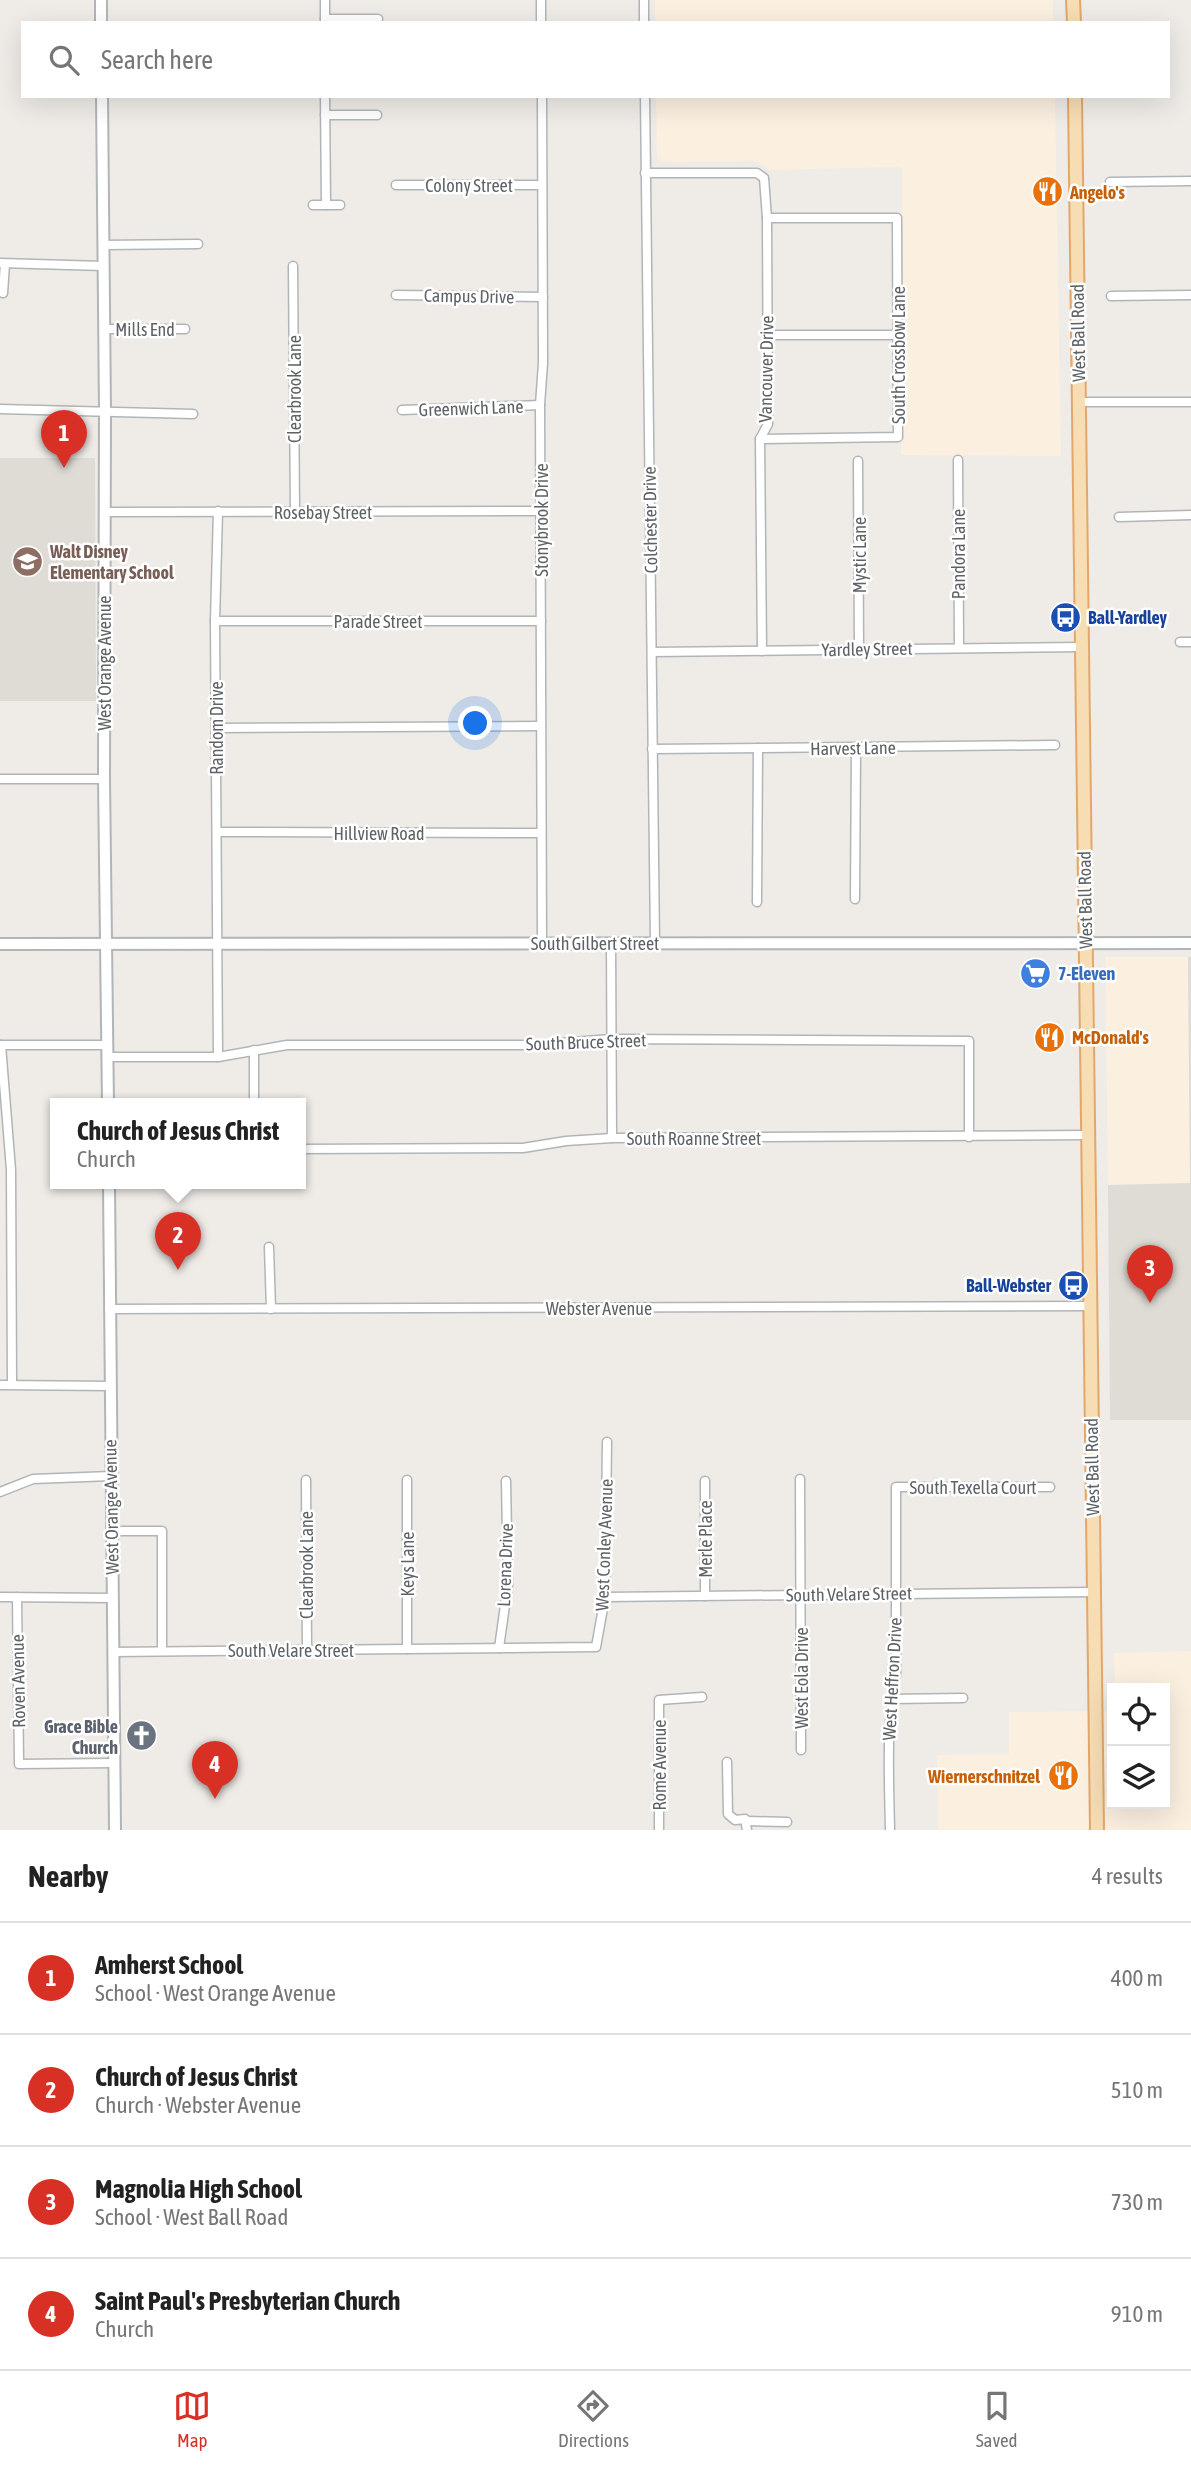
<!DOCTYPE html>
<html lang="en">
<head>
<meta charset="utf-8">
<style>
	body { margin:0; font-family:"Asap Condensed",sans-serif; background:#f2f2f2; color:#222 }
	.controls { position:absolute; right:21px; bottom:21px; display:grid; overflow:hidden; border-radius:0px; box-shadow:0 7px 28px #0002 }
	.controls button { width:63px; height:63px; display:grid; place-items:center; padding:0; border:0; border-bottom:2px solid #e0e0e0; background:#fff; color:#222; font:35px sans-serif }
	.you { position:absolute; left:476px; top:724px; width:24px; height:24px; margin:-18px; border:5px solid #fff; border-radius:50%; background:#1a73e8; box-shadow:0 0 0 10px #1a73e833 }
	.badge { display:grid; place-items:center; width:46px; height:46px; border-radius:50%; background:#d93025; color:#fff; font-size:23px; font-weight:700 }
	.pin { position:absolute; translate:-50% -58px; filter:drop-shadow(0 2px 4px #0008) }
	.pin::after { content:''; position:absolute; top:37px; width:24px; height:21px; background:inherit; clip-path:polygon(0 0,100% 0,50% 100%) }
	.popup { position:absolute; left:50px; top:1098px; width:256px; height:91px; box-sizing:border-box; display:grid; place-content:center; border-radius:0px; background:#fff; filter:drop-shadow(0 2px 5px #0005); font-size:23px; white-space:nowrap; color:#767676 }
	.popup b { font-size:26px; color:#222 }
	.popup::after { content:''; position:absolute; left:50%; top:100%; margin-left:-14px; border:14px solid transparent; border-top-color:#fff }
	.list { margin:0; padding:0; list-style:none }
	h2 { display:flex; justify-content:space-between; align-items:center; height:91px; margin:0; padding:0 28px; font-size:30px }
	h2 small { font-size:23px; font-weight:400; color:#767676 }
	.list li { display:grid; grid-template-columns:46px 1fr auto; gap:21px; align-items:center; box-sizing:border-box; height:112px; padding:0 28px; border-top:2px solid #e0e0e0 }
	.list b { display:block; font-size:26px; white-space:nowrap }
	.list p { margin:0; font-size:23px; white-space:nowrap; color:#767676 }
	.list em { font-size:23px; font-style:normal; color:#767676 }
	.icon { flex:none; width:38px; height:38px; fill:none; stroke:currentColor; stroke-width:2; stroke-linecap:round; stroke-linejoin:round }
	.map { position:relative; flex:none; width:1191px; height:1830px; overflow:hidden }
	.search { position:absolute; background:#fff; box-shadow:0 7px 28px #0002; left:21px; right:21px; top:21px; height:77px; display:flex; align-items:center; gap:18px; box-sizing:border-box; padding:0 24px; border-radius:0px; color:#767676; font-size:26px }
	.sheet { height:539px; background:#fff }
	nav { display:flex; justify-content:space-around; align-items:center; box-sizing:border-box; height:98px; border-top:2px solid #e0e0e0; background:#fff; font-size:19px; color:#767676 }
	nav a { display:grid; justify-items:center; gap:4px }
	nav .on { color:#d93025 }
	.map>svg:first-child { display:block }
	.commercial { fill:#fbefe0 }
	.education { fill:#dfdbd5 }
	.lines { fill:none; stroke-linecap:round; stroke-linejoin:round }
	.street-casing { stroke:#b2b5b8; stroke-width:11 }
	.secondary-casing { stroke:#b1b5b8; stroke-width:14 }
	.primary-casing { stroke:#e3a76c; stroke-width:16 }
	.street { stroke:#fff; stroke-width:8 }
	.secondary { stroke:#fff; stroke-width:10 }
	.primary { stroke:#f7ddb4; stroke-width:12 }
	.labels { text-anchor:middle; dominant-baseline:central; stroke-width:5; stroke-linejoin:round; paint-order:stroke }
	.street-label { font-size:18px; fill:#5e6366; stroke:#fff }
	.food-label { font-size:18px; font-weight:bold; fill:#c56008; stroke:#fff; text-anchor:start }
	.education-label { font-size:18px; font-weight:bold; fill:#785e54; stroke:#fff; text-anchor:start }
	.transit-label { font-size:18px; font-weight:bold; fill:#164399; stroke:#fff; text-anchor:start }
	.shop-label { font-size:18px; font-weight:bold; fill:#366cbe; stroke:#fff; text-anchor:start }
	.worship-label { font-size:18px; font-weight:bold; fill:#5b616d; stroke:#fff; text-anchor:end }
</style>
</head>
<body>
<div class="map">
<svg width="1191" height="1830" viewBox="0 0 1191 1830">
	<rect width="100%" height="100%" fill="#efebe7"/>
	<!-- commercial -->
	<g class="commercial">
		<rect x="655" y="0" width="398" height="23"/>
		<polygon points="656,96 1055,96 1061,456 901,455 902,169 899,167 769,170 760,163 752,161 662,162 657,158"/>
		<polygon points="1105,957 1188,957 1190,1184 1108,1185"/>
		<polygon points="1191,1651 1191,1830 938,1830 937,1755 1009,1754 1009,1712 1112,1711 1112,1804 1165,1804 1165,1688 1115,1688 1114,1653"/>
	</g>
	<!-- education -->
	<g class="education">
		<polygon points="0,458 95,458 96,701 0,701"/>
		<polygon points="1188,957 1191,957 1191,1420 1110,1420 1108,1185 1190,1183"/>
	</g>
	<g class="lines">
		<defs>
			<g id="street">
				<polyline points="325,0 325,22"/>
				<polyline points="541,0 541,23"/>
				<polyline points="644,0 644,23"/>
				<polyline points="325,19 378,19"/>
				<polyline points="325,96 326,205"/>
				<polyline points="645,96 655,943"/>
				<polyline points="325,115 377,115"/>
				<polyline points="645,173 757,173 764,178 767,218 768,424 760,439 762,651"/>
				<polyline points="1110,182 1191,181"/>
				<polyline points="396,185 542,185"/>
				<polyline points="313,205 340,205"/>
				<polyline points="103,245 198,244"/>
				<polyline points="0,263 103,266"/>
				<polyline points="293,266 295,512"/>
				<polyline points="3,293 5,264"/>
				<polyline points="396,295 543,297"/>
				<polyline points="1111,296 1191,295"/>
				<polyline points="104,329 185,329"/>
				<polyline points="767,335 898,335"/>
				<polyline points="1079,402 1191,402"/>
				<polyline points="0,409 193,414"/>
				<polyline points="402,410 540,405"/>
				<polyline points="760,439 898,437 897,218 767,218"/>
				<polyline points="958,460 959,648"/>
				<polyline points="858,461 859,650"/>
				<polyline points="218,511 215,621 218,1057"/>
				<polyline points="104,512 541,511"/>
				<polyline points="1119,517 1191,515"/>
				<polyline points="215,621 541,621"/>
				<polyline points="1180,642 1191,642"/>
				<polyline points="652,652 1082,647"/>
				<polyline points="216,728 541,726"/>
				<polyline points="652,749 1055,745"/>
				<polyline points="0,779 104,779"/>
				<polyline points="217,832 541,833"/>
				<polyline points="855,899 856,748"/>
				<polyline points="757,902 758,748"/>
				<polyline points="611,943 612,1138"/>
				<polyline points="542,944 540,405 543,363 542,96"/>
				<polyline points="0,1045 108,1045"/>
				<polyline points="1,1045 11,1170 12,1384"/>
				<polyline points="254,1050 254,1104"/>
				<polyline points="108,1057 218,1057 287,1045 534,1045 611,1039 969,1041 969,1137"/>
				<polyline points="300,1149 523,1148 566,1141 612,1138 1088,1135"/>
				<polyline points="269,1247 271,1309"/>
				<polyline points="109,1309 1090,1306"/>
				<polyline points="0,1385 110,1386"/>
				<polyline points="800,1479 801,1750"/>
				<polyline points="306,1480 307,1650"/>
				<polyline points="407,1480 407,1649"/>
				<polyline points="705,1481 705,1596"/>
				<polyline points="0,1492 33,1479 111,1476"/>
				<polyline points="112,1531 162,1531 162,1651"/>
				<polyline points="0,1597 112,1598"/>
				<polyline points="17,1597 19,1764 114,1763"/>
				<polyline points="605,1597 1094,1592"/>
				<polyline points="499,1648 508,1584 506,1481"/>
				<polyline points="113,1652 596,1647 605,1597 607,1442"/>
				<polyline points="891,1699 963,1698"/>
				<polyline points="727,1762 728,1814 735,1820 745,1819 747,1830"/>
				<polyline points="747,1821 787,1822"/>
				<polyline points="659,1830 659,1700 702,1697"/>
				<path d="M890 1830C889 1778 886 1725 896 1674V1487H1050"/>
			</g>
			<g id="secondary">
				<polyline points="101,0 101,23"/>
				<polyline points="102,96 105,411 104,779 108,1104"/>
				<polyline points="0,944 1191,943"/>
				<polyline points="109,1184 115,1830"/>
			</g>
			<g id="primary">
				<polyline points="1073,0 1074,23"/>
				<polyline points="1075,96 1097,1830"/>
			</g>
		</defs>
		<!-- street casing -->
		<use href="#street" class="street-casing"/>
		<!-- secondary casing -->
		<use href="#secondary" class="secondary-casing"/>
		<!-- primary casing -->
		<use href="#primary" class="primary-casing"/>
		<!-- street -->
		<use href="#street" class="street"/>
		<!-- secondary -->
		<use href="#secondary" class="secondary"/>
		<!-- primary -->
		<use href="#primary" class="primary"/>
	</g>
	<!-- icons -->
	<defs>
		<symbol id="restaurant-disc" viewBox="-11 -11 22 22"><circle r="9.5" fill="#e8710a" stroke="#fff"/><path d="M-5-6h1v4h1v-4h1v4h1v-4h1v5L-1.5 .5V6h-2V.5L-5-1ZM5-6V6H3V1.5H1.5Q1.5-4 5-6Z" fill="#fff"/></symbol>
		<symbol id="school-disc" viewBox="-11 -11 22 22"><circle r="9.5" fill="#8d6e63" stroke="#fff"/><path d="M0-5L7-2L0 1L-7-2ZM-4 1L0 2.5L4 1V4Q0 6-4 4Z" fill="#fff"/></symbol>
		<symbol id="bus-disc" viewBox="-11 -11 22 22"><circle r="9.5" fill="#1a4fb4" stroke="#fff"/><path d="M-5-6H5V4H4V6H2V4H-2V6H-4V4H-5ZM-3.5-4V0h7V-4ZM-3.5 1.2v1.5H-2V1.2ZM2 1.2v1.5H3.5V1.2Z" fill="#fff"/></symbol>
		<symbol id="supermarket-disc" viewBox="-11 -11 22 22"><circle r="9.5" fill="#3f7fe0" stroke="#fff"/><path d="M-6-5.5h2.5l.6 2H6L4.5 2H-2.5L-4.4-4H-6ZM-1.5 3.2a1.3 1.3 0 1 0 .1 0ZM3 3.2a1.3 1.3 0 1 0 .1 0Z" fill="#fff"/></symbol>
		<symbol id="church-disc" viewBox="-11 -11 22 22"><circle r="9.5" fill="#6b7280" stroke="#fff"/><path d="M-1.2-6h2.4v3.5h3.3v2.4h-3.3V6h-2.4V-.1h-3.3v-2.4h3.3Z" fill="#fff"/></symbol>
	</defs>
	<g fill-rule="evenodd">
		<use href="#restaurant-disc" x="1030" y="174" width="35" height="35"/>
		<use href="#school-disc" x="10" y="544" width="35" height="35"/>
		<use href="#bus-disc" x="1048" y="600" width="35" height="35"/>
		<use href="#supermarket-disc" x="1018" y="956" width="35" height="35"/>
		<use href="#restaurant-disc" x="1032" y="1020" width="35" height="35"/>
		<use href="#bus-disc" x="1056" y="1268" width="35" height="35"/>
		<use href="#church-disc" x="124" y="1718" width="35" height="35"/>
		<use href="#restaurant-disc" x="1046" y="1758" width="35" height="35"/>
	</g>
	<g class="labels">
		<!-- street labels -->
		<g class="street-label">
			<text x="469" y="185">Colony Street</text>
			<text transform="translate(469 296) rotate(1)">Campus Drive</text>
			<text x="145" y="329">Mills End</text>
			<text transform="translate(1078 333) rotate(-91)">West Ball Road</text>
			<text transform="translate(898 355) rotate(-90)">South Crossbow Lane</text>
			<text transform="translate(766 369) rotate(-89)">Vancouver Drive</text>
			<text transform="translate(294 389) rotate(-90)">Clearbrook Lane</text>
			<text transform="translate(471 408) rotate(-2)">Greenwich Lane</text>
			<text x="323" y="512">Rosebay Street</text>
			<text transform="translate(541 520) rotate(-90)">Stonybrook Drive</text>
			<text transform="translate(650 520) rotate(-91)">Colchester Drive</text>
			<text transform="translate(958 554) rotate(-90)">Pandora Lane</text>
			<text transform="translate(859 555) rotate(-90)">Mystic Lane</text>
			<text x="378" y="621">Parade Street</text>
			<text transform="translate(867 649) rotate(-1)">Yardley Street</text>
			<text transform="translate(104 663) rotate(-90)">West Orange Avenue</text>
			<text transform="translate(216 728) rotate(-90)">Random Drive</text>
			<text transform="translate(853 748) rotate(-1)">Harvest Lane</text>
			<text x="379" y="833">Hillview Road</text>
			<text transform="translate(1085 900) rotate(-91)">West Ball Road</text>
			<text x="595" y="943">South Gilbert Street</text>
			<text transform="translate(586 1042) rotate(-2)">South Bruce Street</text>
			<text x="694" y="1138">South Roanne Street</text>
			<text x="599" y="1308">Webster Avenue</text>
			<text transform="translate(1092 1467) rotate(-91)">West Ball Road</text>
			<text x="973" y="1487">South Texella Court</text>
			<text transform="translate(111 1507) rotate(-91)">West Orange Avenue</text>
			<text transform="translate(705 1539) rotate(-90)">Merle Place</text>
			<text transform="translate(604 1545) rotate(-88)">West Conley Avenue</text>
			<text transform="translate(407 1564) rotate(-90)">Keys Lane</text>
			<text transform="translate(306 1565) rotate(-90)">Clearbrook Lane</text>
			<text transform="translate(505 1565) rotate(-88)">Lorena Drive</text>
			<text transform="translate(849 1594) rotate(-1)">South Velare Street</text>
			<text x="291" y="1650">South Velare Street</text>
			<text transform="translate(801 1678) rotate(-90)">West Eola Drive</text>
			<text transform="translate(892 1679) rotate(-87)">West Heffron Drive</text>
			<text transform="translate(18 1681) rotate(-91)">Roven Avenue</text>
			<text transform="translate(659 1765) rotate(-90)">Rome Avenue</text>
		</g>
		<!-- food labels -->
		<g class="food-label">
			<text x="1070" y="192">Angelo's</text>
			<text x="1072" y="1037">McDonald's</text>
			<text x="1040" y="1776" text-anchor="end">Wiernerschnitzel</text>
		</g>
		<!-- education labels -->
		<g class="education-label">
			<text x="50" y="551">Walt Disney<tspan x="50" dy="21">Elementary School</tspan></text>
		</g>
		<!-- transit labels -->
		<g class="transit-label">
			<text x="1088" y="617">Ball-Yardley</text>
			<text x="1051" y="1285" text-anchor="end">Ball-Webster</text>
		</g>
		<!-- shop labels -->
		<g class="shop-label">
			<text x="1058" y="973">7-Eleven</text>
		</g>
		<!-- worship labels -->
		<g class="worship-label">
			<text x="118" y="1726">Grace Bible<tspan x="118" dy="21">Church</tspan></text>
		</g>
	</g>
</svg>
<div class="controls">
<button><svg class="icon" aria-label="locate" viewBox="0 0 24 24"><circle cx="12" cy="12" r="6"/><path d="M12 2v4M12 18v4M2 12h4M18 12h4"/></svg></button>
<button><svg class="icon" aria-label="layers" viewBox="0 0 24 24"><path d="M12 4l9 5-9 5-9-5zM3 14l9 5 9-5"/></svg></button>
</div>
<div class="you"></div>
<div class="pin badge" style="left:64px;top:468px">1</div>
<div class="pin badge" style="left:178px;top:1270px">2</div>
<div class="popup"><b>Church of Jesus Christ</b>Church</div>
<div class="pin badge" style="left:1150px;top:1303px">3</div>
<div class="pin badge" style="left:215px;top:1799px">4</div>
<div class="search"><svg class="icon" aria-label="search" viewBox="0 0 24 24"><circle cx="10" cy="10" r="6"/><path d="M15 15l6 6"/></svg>Search here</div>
</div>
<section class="sheet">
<h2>Nearby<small>4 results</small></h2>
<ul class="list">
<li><span class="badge">1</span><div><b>Amherst School</b><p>School · West Orange Avenue</p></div><em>400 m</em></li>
<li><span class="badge">2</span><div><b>Church of Jesus Christ</b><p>Church · Webster Avenue</p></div><em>510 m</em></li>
<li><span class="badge">3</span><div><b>Magnolia High School</b><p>School · West Ball Road</p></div><em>730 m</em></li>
<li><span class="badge">4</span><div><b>Saint Paul's Presbyterian Church</b><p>Church</p></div><em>910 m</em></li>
</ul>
</section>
<nav>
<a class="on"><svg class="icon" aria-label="map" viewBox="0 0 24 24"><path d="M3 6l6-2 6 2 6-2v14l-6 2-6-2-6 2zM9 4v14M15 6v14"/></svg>Map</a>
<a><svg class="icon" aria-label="directions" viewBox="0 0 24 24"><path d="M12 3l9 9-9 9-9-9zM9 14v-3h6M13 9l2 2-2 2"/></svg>Directions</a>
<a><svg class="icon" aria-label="saved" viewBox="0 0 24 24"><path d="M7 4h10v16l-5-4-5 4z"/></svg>Saved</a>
</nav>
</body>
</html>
